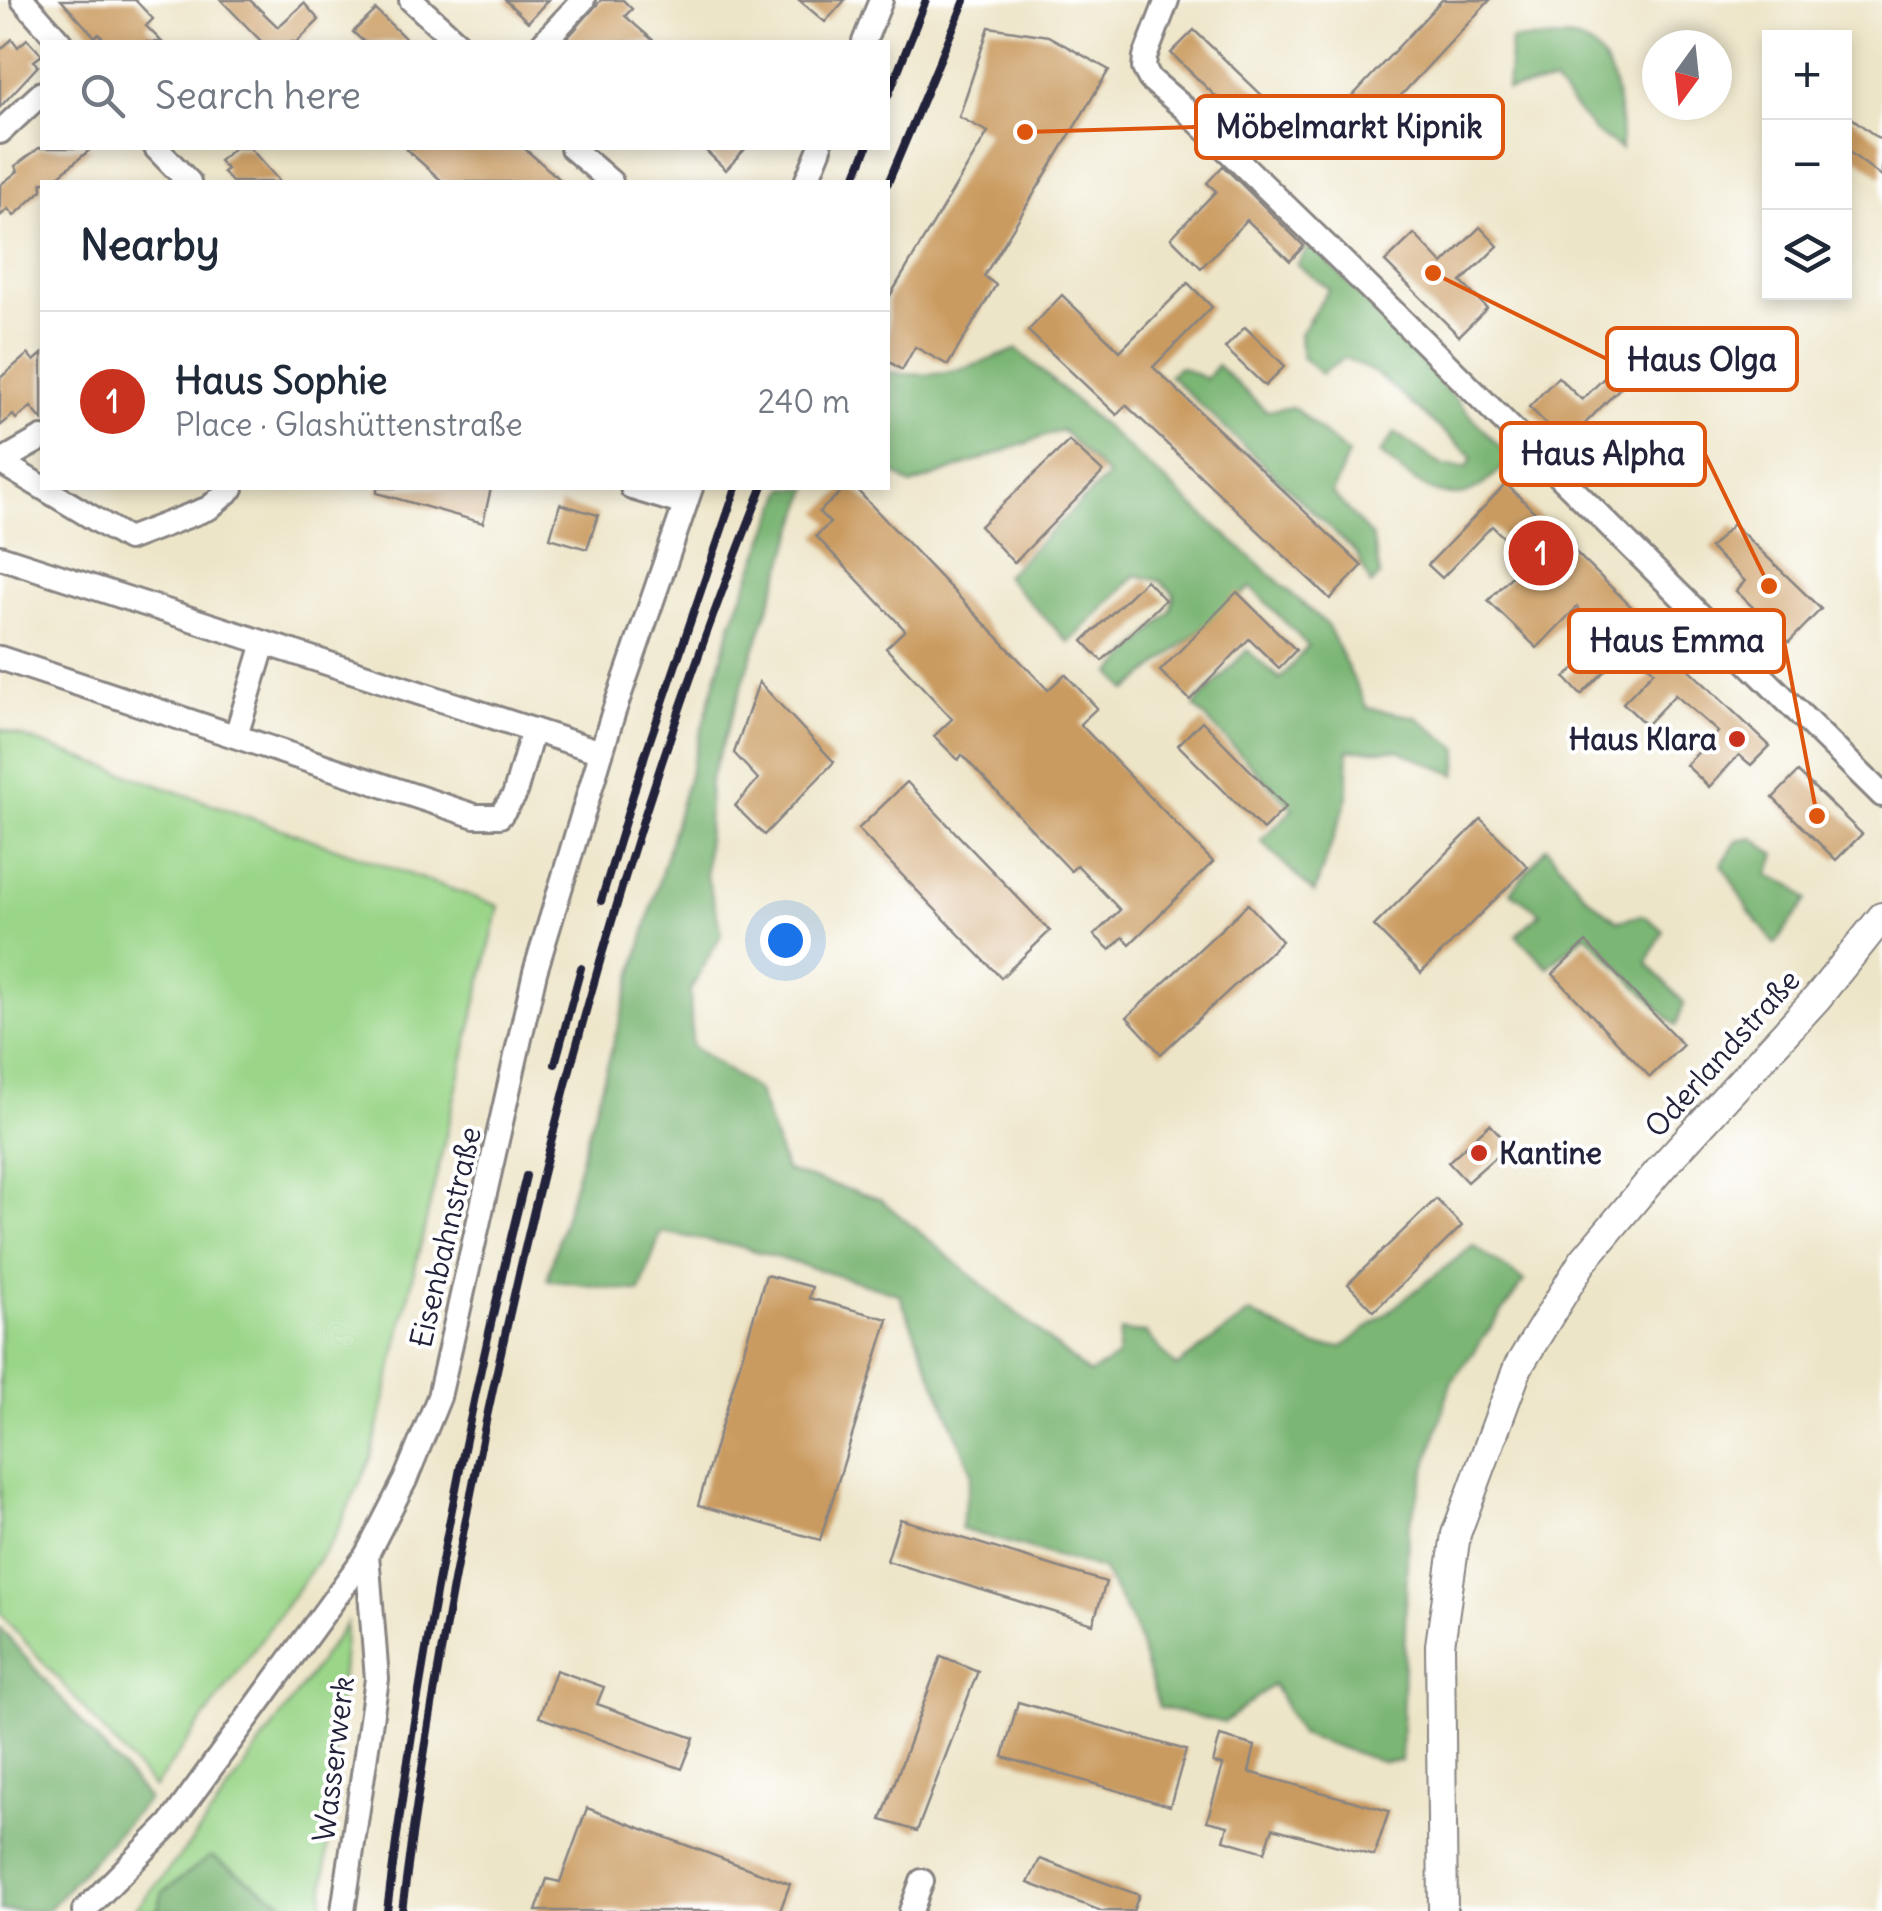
<!DOCTYPE html>
<html lang="en">
<head>
<meta charset="utf-8">
<style>
	body { margin:0; font-family:Delius,sans-serif; background:#f2f2f3; color:#1f2937 }
	.controls { position:absolute; right:30px; top:30px; display:grid; overflow:hidden; border-radius:0px; box-shadow:0 5px 15px #0003 }
	.controls button { width:90px; height:90px; display:grid; place-items:center; padding:0; border:0; border-bottom:2px solid #e0e1e3; background:#fff; color:#1f2937; font:50px sans-serif }
	.compass { position:absolute; left:1642px; top:30px; width:90px; height:90px; border-radius:50%; background:#fff; box-shadow:0 5px 15px #0003; rotate:195deg }
	.you { position:absolute; left:785px; top:940px; width:35px; height:35px; margin:-25px; border:8px solid #fff; border-radius:50%; background:#1a73e8; box-shadow:0 0 0 15px #1a73e833 }
	.badge { display:grid; place-items:center; width:65px; height:65px; border-radius:50%; background:#c8321e; color:#fff; font-size:32px; font-weight:700 }
	.pin { position:absolute; translate:-50% -50%; border:5px solid #fff; box-shadow:0 2px 10px #0006 }
	.list { margin:0; padding:0; list-style:none }
	h2 { display:flex; justify-content:space-between; align-items:center; height:130px; margin:0; padding:0 40px; font-size:42px }
	h2 small { font-size:32px; font-weight:400; color:#747a83 }
	.list li { display:grid; grid-template-columns:65px 1fr auto; gap:30px; align-items:center; box-sizing:border-box; height:180px; padding:0 40px; border-top:2px solid #e0e1e3 }
	.list b { display:block; font-size:38px; white-space:nowrap }
	.list p { margin:0; font-size:32px; white-space:nowrap; color:#747a83 }
	.list em { font-size:32px; font-style:normal; color:#747a83 }
	.icon { flex:none; width:55px; height:55px; fill:none; stroke:currentColor; stroke-width:2; stroke-linecap:round; stroke-linejoin:round }
	.map { position:relative; flex:none; width:1882px; height:1911px; overflow:hidden }
	.search { position:absolute; background:#fff; box-shadow:0 5px 15px #0003; left:40px; top:40px; width:850px; height:110px; display:flex; align-items:center; gap:25px; box-sizing:border-box; padding:0 35px; border-radius:0px; color:#747a83; font-size:38px }
	.panel { position:absolute; background:#fff; box-shadow:0 5px 15px #0003; left:40px; top:180px; width:850px; height:310px; border-radius:0px }
	.map>svg:first-child { display:block }
	.green { fill:#9ad588; stroke:#5e7c62; stroke-width:2.5 }
	.forest { fill:#7bb674; stroke:#4e6c58; stroke-width:2.5 }
	.building { fill:#ca9b61 }
	.lines { fill:none; stroke-linecap:round; stroke-linejoin:round }
	.minor-casing { stroke:#888482; stroke-width:28 }
	.tertiary-casing { stroke:#888482; stroke-width:32 }
	.minor { stroke:#fff; stroke-width:22 }
	.tertiary { stroke:#fff; stroke-width:28 }
	.rail { stroke:#22223b; stroke-width:8 }
	.poi-dot { fill:#c8321e; stroke:#fff; stroke-width:4 }
	.labels { text-anchor:middle; dominant-baseline:central; stroke-width:8; stroke-linejoin:round; paint-order:stroke }
	.poi-label { font-size:30px; font-weight:bold; fill:#22223b; stroke:#fff; text-anchor:end }
	.street-label { font-size:30px; fill:#22223b; stroke:#fff }
	.leader { fill:none; stroke:#de560e; stroke-width:4 }
	.callout-dot { fill:#de560e; stroke:#fff; stroke-width:4 }
	.callout { fill:#fff; stroke:#de560e; stroke-width:4 }
	.callout-label { font-size:32px; text-anchor:middle; font-weight:bold; fill:#22223b }
</style>
</head>
<body>
<div class="map">
<svg width="1882" height="1911" viewBox="0 0 1882 1911">
	<rect width="100%" height="100%" fill="#fff"/>
	<filter id="ink" filterUnits="userSpaceOnUse"><feTurbulence type="fractalNoise" baseFrequency=".01" numOctaves="2"/><feDisplacementMap in="SourceGraphic" scale="20" xChannelSelector="R" yChannelSelector="G"/><feConvolveMatrix kernelMatrix="1 2 1 2 8 2 1 2 1" color-interpolation-filters="sRGB"/></filter>
	<filter id="wash" filterUnits="userSpaceOnUse"><feTurbulence type="fractalNoise" baseFrequency=".0048" numOctaves="4" result="noise"/><feDisplacementMap in="SourceGraphic" scale="40" xChannelSelector="R" yChannelSelector="G"/><feGaussianBlur stdDeviation="2.25" result="paint"/><feColorMatrix in="noise" values="0 0 0 0 0 0 0 0 0 0 0 0 0 0 0 0 0 1.4 0 .05"/><feComposite in="paint" operator="in"/></filter>
	<g filter="url(#wash)">
		<rect width="100%" height="100%" fill="#ede5c8"/>
		<!-- green -->
		<g class="green">
			<polygon points="0,729 499,906 371,1458 333,1540 154,1788 0,1613"/>
			<polygon points="346,1624 322,1911 134,1911 194,1839"/>
		</g>
		<!-- forest -->
		<g class="forest">
			<path d="M1511 40C1528 40 1570 35 1583 42 1618 59 1621 114 1621 149L1595 132 1554 83 1507 90Z"/>
			<path d="M1311 243 1512 460C1498 471 1477 495 1458 495 1426 496 1402 472 1380 453L1395 433 1443 466 1467 467 1473 457 1377 374 1345 358 1321 374 1302 357 1300 334 1329 289 1297 265Z"/>
			<path d="M1017 349 1328 626 1367 708 1416 717 1459 749 1456 775 1398 750H1348V797L1314 893 1261 841 1293 809 1194 706 1247 650 1280 679 1308 646 1251 587 1127 691 1112 673 1171 611 1174 593 1160 581 1136 575 1069 643 1005 576 1108 476 1062 430 911 485 888 468V372C940 381 970 368 1017 349Z"/>
			<polygon points="1217,365 1266,411 1293,407 1348,454 1332,493 1372,537 1380,575 1371,585 1357,554 1169,375 1180,367 1206,379"/>
			<polygon points="785,488 809,488 710,780 706,873 722,933 690,991 692,1046 758,1091 786,1171 880,1199 1089,1374 1117,1357 1120,1331 1146,1333 1176,1367 1250,1313 1314,1346 1343,1347 1473,1246 1524,1281 1451,1383 1408,1530 1401,1761 1382,1762 1300,1734 1273,1684 1224,1723 1159,1707 1134,1626 1102,1569 960,1529 972,1472 899,1294 742,1247 661,1232 640,1292 547,1280 731,625"/>
			<polygon points="1753,838 1776,855 1768,876 1792,885 1807,900 1775,944 1749,911 1722,864 1737,841"/>
			<polygon points="1546,847 1586,896 1618,921 1643,915 1663,930 1647,963 1684,1003 1676,1026 1586,934 1548,967 1516,935 1541,913 1511,892"/>
			<polygon points="0,1628 148,1799 47,1911 0,1911"/>
			<polygon points="211,1856 284,1903 292,1911 157,1911 163,1892"/>
		</g>
		<g id="blocks">
			<!-- building -->
			<g class="building">
				<polygon points="61,0 135,0 153,19 146,26 162,42 107,42 99,34 95,37"/>
				<polygon points="221,0 250,0 278,27 304,3 319,20 297,42 262,42"/>
				<polygon points="505,0 548,0 528,22"/>
				<polygon points="601,0 623,0 632,9 625,16 655,42 564,42"/>
				<polygon points="799,0 845,0 825,22"/>
				<polygon points="1442,0 1490,0 1348,152 1322,129"/>
				<polygon points="376,10 409,42 364,42 353,32"/>
				<polygon points="989,27 1048,36 1109,70 984,276 996,285 948,365 915,347 902,370 888,361 888,299 988,132 959,117"/>
				<polygon points="1194,30 1268,101 1245,125 1171,53"/>
				<polygon points="12,39 18,47 27,39 42,55 34,61 38,66 0,107 0,50"/>
				<polygon points="1844,112 1882,141 1882,177 1844,148"/>
				<polygon points="39,148 92,148 51,182 42,182 42,190 14,216 8,209 0,216 0,185 18,171 15,166"/>
				<polygon points="234,148 250,148 280,182 232,182 223,172 227,169 219,161"/>
				<polygon points="405,148 524,148 563,182 443,182"/>
				<polygon points="703,148 746,148 726,170"/>
				<polygon points="1223,166 1304,246 1290,261 1247,220 1201,268 1171,238 1216,191 1207,183"/>
				<polygon points="1480,227 1498,246 1461,282 1487,308 1459,336 1385,262 1414,234 1443,264"/>
				<polygon points="1188,283 1212,307 1153,367 1362,566 1330,599 1126,405 1117,415 1028,331 1062,295 1120,351"/>
				<polygon points="1245,327 1285,366 1265,386 1225,348"/>
				<polygon points="28,354 34,361 42,354 42,420 31,407 16,419 13,415 0,426 0,378"/>
				<polygon points="1609,373 1622,386 1566,443 1529,407 1558,377 1582,400"/>
				<polygon points="1069,441 1103,472 1014,563 980,526"/>
				<polygon points="1506,484 1650,625 1646,629 1770,746 1751,765 1739,755 1709,787 1686,765 1718,732 1675,695 1646,725 1623,703 1654,671 1628,647 1581,695 1565,678 1606,636 1577,607 1537,648 1488,601 1527,560 1492,526 1442,578 1428,565"/>
				<polygon points="377,488 491,488 483,523 377,493"/>
				<polygon points="845,488 855,488 1048,690 1065,674 1097,708 1080,724 1213,862 1130,944 1123,937 1110,950 1094,935 1120,910 1077,865 1071,871 962,755 958,760 934,736 952,719 886,648 905,630 816,536 830,523 819,512"/>
				<polygon points="560,504 598,515 587,549 550,538"/>
				<polygon points="1733,524 1821,609 1789,642 1736,591 1745,581 1710,548"/>
				<polygon points="1146,580 1165,600 1102,661 1083,641"/>
				<polygon points="1237,592 1296,650 1279,668 1249,639 1190,700 1160,671"/>
				<polygon points="759,682 834,762 764,835 735,806 758,779 734,753"/>
				<polygon points="1202,721 1286,807 1263,830 1178,745"/>
				<polygon points="1798,772 1862,834 1836,860 1773,798"/>
				<polygon points="907,782 1050,931 1001,978 858,829"/>
				<polygon points="1481,819 1528,867 1421,973 1374,926"/>
				<polygon points="1248,904 1282,941 1161,1054 1127,1017"/>
				<polygon points="1586,942 1683,1045 1650,1077 1553,974"/>
				<polygon points="1490,1124 1509,1145 1467,1182 1448,1162"/>
				<polygon points="1436,1199 1462,1226 1374,1311 1348,1284"/>
				<polygon points="766,1275 812,1287 809,1298 888,1319 820,1540 698,1505"/>
				<polygon points="900,1519 1106,1582 1093,1624 887,1561"/>
				<polygon points="941,1656 978,1671 917,1831 881,1820"/>
				<polygon points="556,1670 604,1687 597,1704 694,1738 682,1769 539,1717"/>
				<polygon points="1018,1702 1186,1750 1170,1806 1003,1757"/>
				<polygon points="1220,1736 1255,1746 1249,1772 1389,1811 1374,1856 1273,1828 1265,1852 1224,1840 1228,1826 1207,1821 1223,1765 1213,1763"/>
				<polygon points="587,1808 790,1884 780,1911 536,1911 547,1879 560,1882"/>
				<polygon points="1040,1859 1139,1895 1133,1911 1101,1911 1028,1883"/>
			</g>
		</g>
	</g>
	<g filter="url(#ink)">
		<use href="#blocks" fill-opacity="0" stroke="#888482" stroke-width="2.5"/>
		<g class="lines">
			<defs>
				<g id="minor">
					<polyline points="23,0 60,42"/>
					<polyline points="411,0 457,42"/>
					<polyline points="1167,0 1145,57 1144,68 1150,79 1184,108 1345,264 1882,795"/>
					<polyline points="544,42 583,0"/>
					<polyline points="864,42 881,0"/>
					<polyline points="0,132 42,93"/>
					<polyline points="156,148 189,182"/>
					<polyline points="572,148 611,182"/>
					<polyline points="806,182 820,148"/>
					<polyline points="0,462 128,539 209,508 232,488"/>
					<polyline points="0,462 42,438"/>
					<polyline points="632,488 685,504"/>
					<polyline points="0,557 601,752"/>
					<polyline points="0,658 475,816 500,816 514,796 533,730"/>
					<polyline points="236,736 264,643"/>
					<polyline points="84,1911 170,1824 367,1554 405,1480 439,1397 535,972 613,714 691,488"/>
					<polyline points="343,1911 377,1679 367,1554"/>
					<polyline points="911,1911 922,1881"/>
				</g>
				<polyline id="tertiary" points="1443,1911 1440,1645 1456,1534 1518,1367 1583,1261 1662,1167 1817,998 1882,917"/>
			</defs>
			<!-- minor casing -->
			<use href="#minor" class="minor-casing"/>
			<!-- tertiary casing -->
			<use href="#tertiary" class="tertiary-casing"/>
			<!-- minor -->
			<use href="#minor" class="minor"/>
			<!-- tertiary -->
			<use href="#tertiary" class="tertiary"/>
			<!-- rail -->
			<g class="rail">
				<polyline points="888,96 926,0"/>
				<polyline points="853,182 867,148"/>
				<polyline points="888,183 965,0"/>
				<polyline points="601,901 645,755 736,488"/>
				<polyline points="555,1064 581,968"/>
				<path d="M387 1911C418 1663 466 1418 526 1176"/>
				<path d="M402 1911C428 1704 467 1498 514 1295 577 1019 657 750 762 488"/>
			</g>
		</g>
	</g>
	<!-- markers -->
	<g class="poi-dot">
		<circle cx="1737" cy="739" r="10"/>
		<circle cx="1479" cy="1153" r="10"/>
	</g>
	<g class="labels">
		<!-- poi labels -->
		<g class="poi-label">
			<text x="1717" y="739">Haus Klara</text>
			<text x="1499" y="1153" text-anchor="start">Kantine</text>
		</g>
		<!-- street labels -->
		<g class="street-label">
			<text transform="translate(1722 1053) rotate(-48)">Oderlandstraße</text>
			<text transform="translate(445 1237) rotate(-77)">Eisenbahnstraße</text>
			<text transform="translate(333 1759) rotate(-83)">Wasserwerk</text>
		</g>
	</g>
	<!-- callouts -->
	<path class="leader" d="M1025 132L1196 127M1433 273L1607 359M1769 586L1705 454M1817 816L1784 641"/>
	<g class="callout-dot">
		<circle cx="1025" cy="132" r="10"/>
		<circle cx="1433" cy="273" r="10"/>
		<circle cx="1769" cy="586" r="10"/>
		<circle cx="1817" cy="816" r="10"/>
	</g>
	<g class="callout">
		<rect x="1196" y="96" width="307" height="62" rx="10"/>
		<rect x="1607" y="328" width="190" height="62" rx="10"/>
		<rect x="1501" y="423" width="204" height="62" rx="10"/>
		<rect x="1569" y="610" width="215" height="62" rx="10"/>
	</g>
	<g class="callout-label">
		<text x="1349" y="138">Möbelmarkt Kipnik</text>
		<text x="1702" y="371">Haus Olga</text>
		<text x="1603" y="465">Haus Alpha</text>
		<text x="1677" y="652">Haus Emma</text>
	</g>
</svg>
<div class="controls">
<button>+</button>
<button>−</button>
<button><svg class="icon" aria-label="layers" viewBox="0 0 24 24"><path d="M12 4l9 5-9 5-9-5zM3 14l9 5 9-5"/></svg></button>
</div>
<svg class="compass" viewBox="-18 -18 36 36"><path d="M0-13l5 13h-10z" fill="#e53935"/><path d="M0 13l5-13h-10z" fill="#747a83"/></svg>
<div class="you"></div>
<div class="pin badge" style="left:1541px;top:553px">1</div>
<div class="search"><svg class="icon" aria-label="search" viewBox="0 0 24 24"><circle cx="10" cy="10" r="6"/><path d="M15 15l6 6"/></svg>Search here</div>
<section class="panel">
<h2>Nearby<small></small></h2>
<ul class="list">
<li><span class="badge">1</span><div><b>Haus Sophie</b><p>Place · Glashüttenstraße</p></div><em>240 m</em></li>
</ul>
</section>
</div>
</body>
</html>
